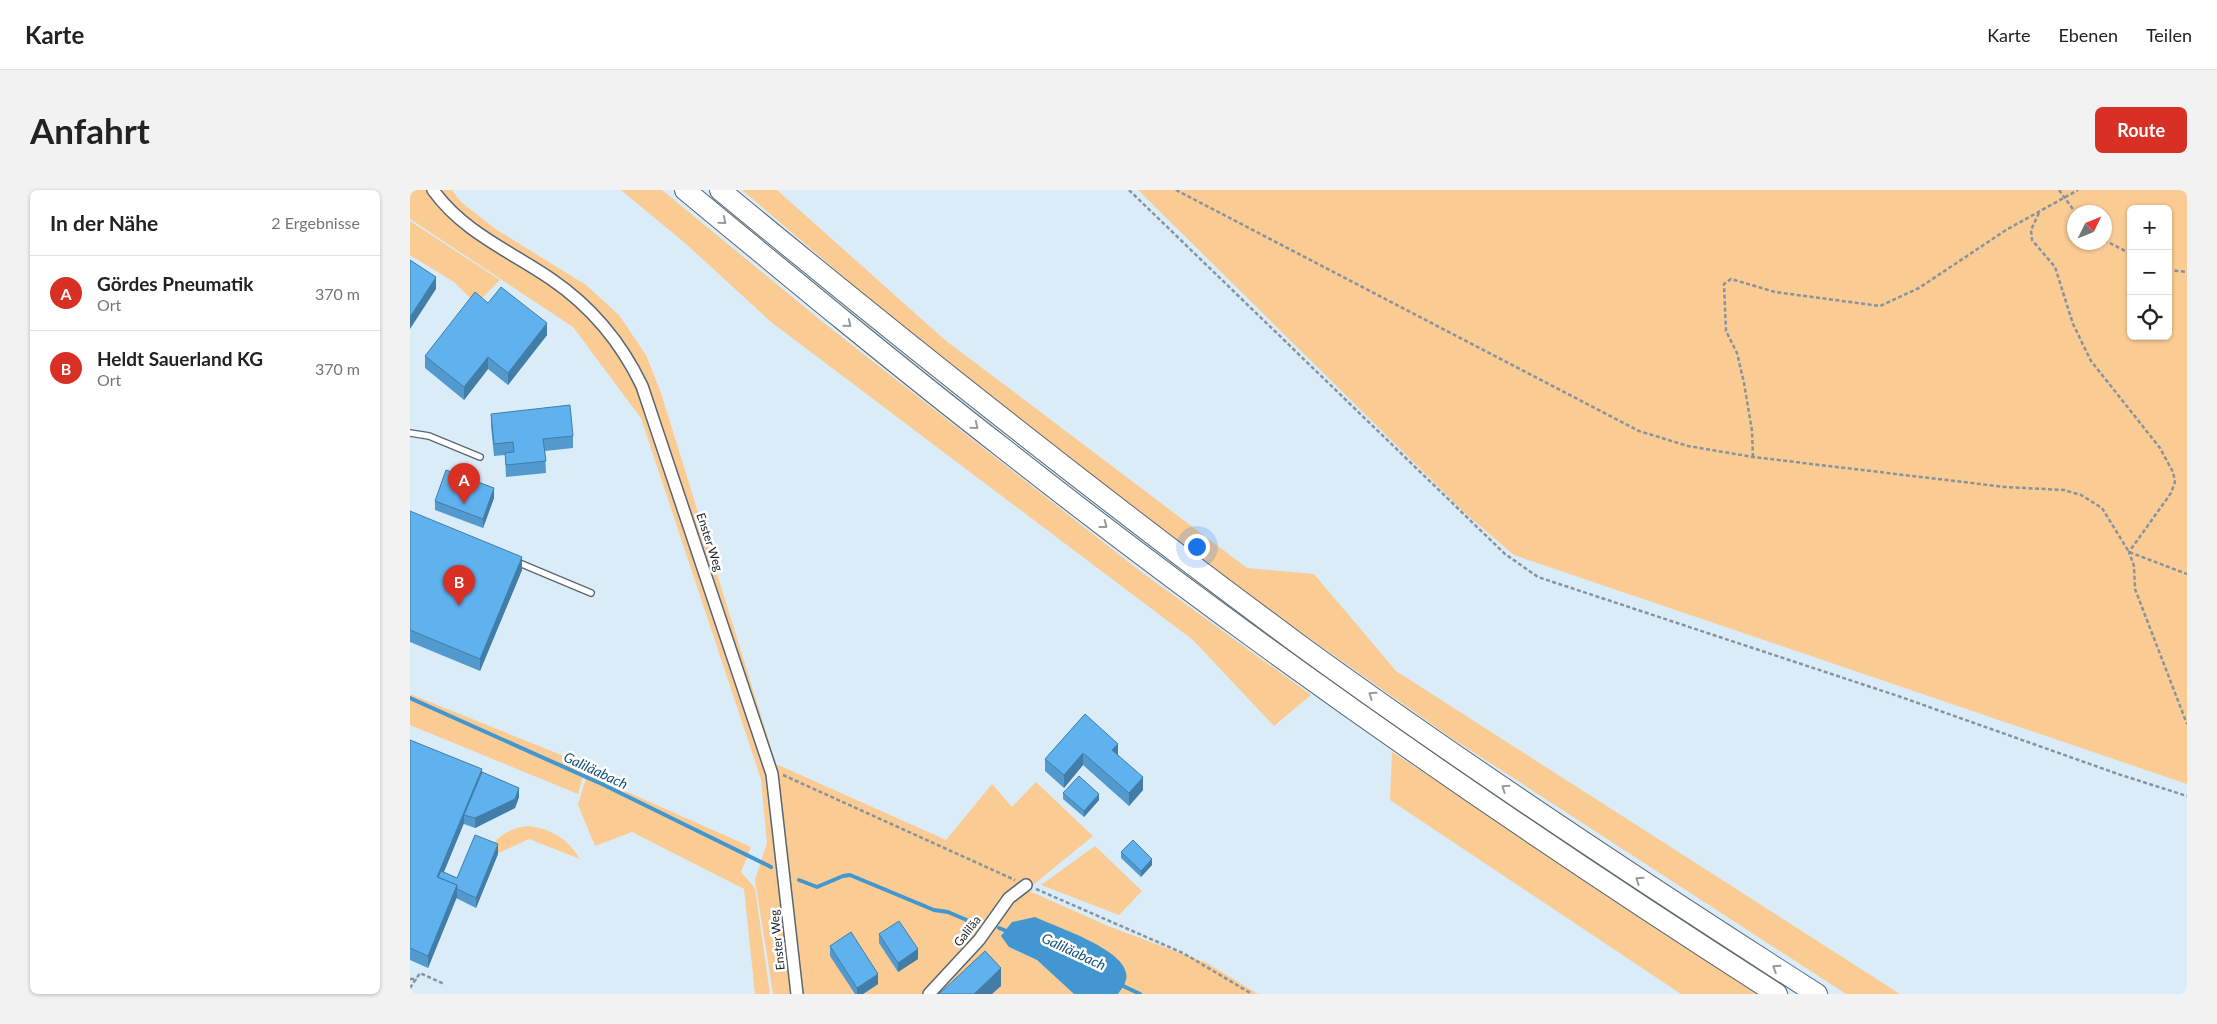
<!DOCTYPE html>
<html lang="de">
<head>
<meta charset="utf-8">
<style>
	body { margin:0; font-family:Lato,sans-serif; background:#f2f2f2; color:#222 }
	.controls { position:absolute; right:15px; top:15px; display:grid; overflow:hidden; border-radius:8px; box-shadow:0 1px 4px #0004 }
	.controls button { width:45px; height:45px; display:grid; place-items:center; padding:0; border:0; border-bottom:1px solid #e0e0e0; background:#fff; color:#222; font:25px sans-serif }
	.compass { position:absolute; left:1657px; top:15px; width:45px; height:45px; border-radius:50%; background:#fff; box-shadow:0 1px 4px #0004; rotate:47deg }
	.you { position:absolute; left:786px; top:356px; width:18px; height:18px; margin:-12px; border:4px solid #fff; border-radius:50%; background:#1a73e8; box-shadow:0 0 0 8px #1a73e833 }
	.badge { display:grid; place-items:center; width:32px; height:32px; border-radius:50%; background:#d93025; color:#fff; font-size:16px; font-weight:700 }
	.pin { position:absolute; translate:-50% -41px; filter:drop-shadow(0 1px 2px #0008) }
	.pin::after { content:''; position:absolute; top:26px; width:18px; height:15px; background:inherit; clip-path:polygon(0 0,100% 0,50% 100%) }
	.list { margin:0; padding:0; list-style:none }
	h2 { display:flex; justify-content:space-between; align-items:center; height:65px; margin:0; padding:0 20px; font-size:21px }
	h2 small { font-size:16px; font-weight:400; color:#767676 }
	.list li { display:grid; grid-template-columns:32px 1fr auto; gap:15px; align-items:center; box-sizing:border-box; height:75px; padding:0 20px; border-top:1px solid #e0e0e0 }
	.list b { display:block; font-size:19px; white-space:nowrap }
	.list p { margin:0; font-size:16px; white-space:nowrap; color:#767676 }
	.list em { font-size:16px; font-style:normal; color:#767676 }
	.icon { flex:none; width:28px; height:28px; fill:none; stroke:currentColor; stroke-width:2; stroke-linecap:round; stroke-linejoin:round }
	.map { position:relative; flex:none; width:1777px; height:804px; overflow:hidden; border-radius:8px }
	header { display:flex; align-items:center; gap:30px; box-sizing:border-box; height:70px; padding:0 25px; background:#fff; border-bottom:1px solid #e0e0e0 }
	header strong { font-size:24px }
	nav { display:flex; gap:28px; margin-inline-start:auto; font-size:18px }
	.intro { display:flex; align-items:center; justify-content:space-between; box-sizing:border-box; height:120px; padding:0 30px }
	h1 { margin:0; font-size:35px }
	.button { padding:12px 22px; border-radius:8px; background:#d93025; color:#fff; font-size:18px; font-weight:700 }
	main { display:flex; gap:30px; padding:0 30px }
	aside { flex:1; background:#fff; border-radius:8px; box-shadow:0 1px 4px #0004 }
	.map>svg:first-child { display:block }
	.green { fill:#facb93; fill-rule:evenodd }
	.water { fill:#4397d1 }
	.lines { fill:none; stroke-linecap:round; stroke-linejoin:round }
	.stream { stroke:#4397d1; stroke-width:4 }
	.service-casing { stroke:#586672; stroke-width:8 }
	.minor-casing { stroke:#586672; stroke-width:14 }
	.motorway-casing { stroke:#586672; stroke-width:22 }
	.path { stroke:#87939d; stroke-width:2.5; stroke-dasharray:4 2.5; stroke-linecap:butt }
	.service { stroke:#fff; stroke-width:5.5 }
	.minor { stroke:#fff; stroke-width:11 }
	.motorway { stroke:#fff; stroke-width:20 }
	.wall { fill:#5299cd }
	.shaded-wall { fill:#427da7 }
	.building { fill:#5fb2ee; stroke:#427da7 }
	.oneway { stroke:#989b9c }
	.labels { text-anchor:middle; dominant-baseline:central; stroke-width:5; stroke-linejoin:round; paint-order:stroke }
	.street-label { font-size:12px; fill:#1a2024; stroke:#fff }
	.water-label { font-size:14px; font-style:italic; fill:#125078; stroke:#fff }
</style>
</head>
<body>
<header>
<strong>Karte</strong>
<nav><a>Karte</a><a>Ebenen</a><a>Teilen</a></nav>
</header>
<div class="intro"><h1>Anfahrt</h1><a class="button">Route</a></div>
<main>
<aside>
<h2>In der Nähe<small>2 Ergebnisse</small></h2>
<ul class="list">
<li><span class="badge">A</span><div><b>Gördes Pneumatik</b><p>Ort</p></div><em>370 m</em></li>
<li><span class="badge">B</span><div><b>Heldt Sauerland KG</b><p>Ort</p></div><em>370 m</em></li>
</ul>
</aside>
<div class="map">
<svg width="1777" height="804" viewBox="0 0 1777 804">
	<rect width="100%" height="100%" fill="#dbecf9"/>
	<!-- green -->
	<g class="green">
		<polygon points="0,0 42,0 51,12 87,40 176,95 209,125 236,165 251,203 366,574 536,650 582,594 602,617 626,592 683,646 617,700 698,736 797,773 848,804 708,804 716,791 684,753 657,742 599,757 627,770 664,804 363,804 345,690 357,653 351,589 231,228 163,137 0,29"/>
		<polygon points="211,0 252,0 414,133 730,381 901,505 864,536 783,450 361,132 275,53"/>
		<polygon points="332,0 367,0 535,150 837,378 904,384 986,481 1490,804 1436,804 1040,547 845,410 525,165"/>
		<path d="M728 0H1777V594L1104 365 1055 323ZM1721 19H1758V146H1721ZM1664 22H1694V52H1664Z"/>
		<polygon points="0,31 90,90 66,114 44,92 0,65"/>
		<polygon points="0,504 176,575 168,604 0,535"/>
		<polygon points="982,562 1356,804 1271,804 980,610"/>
		<polygon points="177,584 341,657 331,682 345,698 360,804 345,804 334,699 222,642 185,656 168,615"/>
		<path d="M118 636C142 639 158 649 170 669L119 649 89 663 79 659C89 645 101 638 118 636Z"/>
		<polygon points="685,656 732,701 709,725 631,695"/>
	</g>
	<!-- water -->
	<path class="water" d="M625 727C646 737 712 758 716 783 718 791 713 797 708 804H664L627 770 599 757 591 746 602 732Z"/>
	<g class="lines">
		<!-- stream -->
		<g class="stream">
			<polyline points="0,508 194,595 361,677"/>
			<polyline points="389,690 407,697 433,686 440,685 524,720 538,722 559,731"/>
			<polyline points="589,738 599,742"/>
			<polyline points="709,794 730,804"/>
		</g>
		<defs>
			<g id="service">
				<polyline points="0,243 19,246 70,267"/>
				<polyline points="107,372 181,403"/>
			</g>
			<g id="minor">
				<path d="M23 0C53 42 100 61 141 89 182 117 211 152 232 196L362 584 387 804"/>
				<polyline points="519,804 569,750 599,708 616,695"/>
			</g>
			<g id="motorway">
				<path d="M275 0C380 87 485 174 593 258 841 454 1101 634 1367 804"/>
				<path d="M310 0C500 157 693 310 891 456 1059 578 1232 692 1407 804"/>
			</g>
		</defs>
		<!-- service casing -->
		<use href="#service" class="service-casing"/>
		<!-- minor casing -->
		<use href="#minor" class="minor-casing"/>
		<!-- motorway casing -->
		<use href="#motorway" class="motorway-casing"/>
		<!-- path -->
		<g class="path">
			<polyline points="719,0 1095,364 1128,387 1488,506 1708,584 1777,606"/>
			<polyline points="766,0 1229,241 1278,256 1343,267 1595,297 1654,300 1671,305 1692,318 1719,362 1777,384"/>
			<polyline points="1649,0 1665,22"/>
			<polyline points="1629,23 1621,40 1622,50 1645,77 1663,134 1681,171 1750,258 1763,282 1765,292 1761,303 1719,362 1724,376 1725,399 1777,534"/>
			<polyline points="1694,50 1721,64"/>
			<polyline points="1758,80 1777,82"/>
			<polyline points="1343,267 1342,241 1334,193 1327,163 1316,141 1314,94 1321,89 1365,102 1470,116 1509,98 1596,40 1668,0"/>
			<polyline points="373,585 605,690"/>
			<polyline points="626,699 773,763 842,804"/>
			<polyline points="0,789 7,789"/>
			<polyline points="0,798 10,783 34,794"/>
		</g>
		<!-- service -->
		<use href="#service" class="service"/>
		<!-- minor -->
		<use href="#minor" class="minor"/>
		<!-- motorway -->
		<use href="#motorway" class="motorway"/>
	</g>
	<!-- wall -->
	<g class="wall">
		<polygon points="78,113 137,145 98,195 78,179 54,210 15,178 15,166"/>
		<polygon points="81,224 163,246 163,258 135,261 136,283 96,287 95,265 84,266 81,236"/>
		<polygon points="84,308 73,338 25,320 25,311"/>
		<polygon points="0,321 112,380 70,481 0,452"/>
		<polygon points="675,524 708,565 733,600 719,616 673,575 654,598 635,581 635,569"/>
		<polygon points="0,550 72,582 109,607 105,618 65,638 54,634 54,633 34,682 47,688 88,664 66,718 46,708 18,778 0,770"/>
		<polygon points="653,603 689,610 674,627 653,609"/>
		<polygon points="711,662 742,675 731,687 711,668"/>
		<polygon points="469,744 508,769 488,782 469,753"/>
		<polygon points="420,756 468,794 453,804 445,804 420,766"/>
	</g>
	<!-- shaded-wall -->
	<g class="shaded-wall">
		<polygon points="26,87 26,99 0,139 0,127"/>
		<polygon points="137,133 137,145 98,195 98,183"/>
		<polygon points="78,167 78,179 54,210 54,197"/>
		<polygon points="84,298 84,308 73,338 73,329"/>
		<polygon points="112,367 112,380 70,481 70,469"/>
		<polygon points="708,554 708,566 702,560"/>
		<polygon points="673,563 673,575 654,598 654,585"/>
		<polygon points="72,579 72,592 54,625 54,633 30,691 27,687"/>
		<polygon points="733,587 733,600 719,616 719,603"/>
		<polygon points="109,598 109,607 105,618 65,638 65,628"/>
		<polygon points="689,604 689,610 674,627 674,621"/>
		<polygon points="88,654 88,664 66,718 66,708"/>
		<polygon points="742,669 742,675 731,687 731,681"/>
		<polygon points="47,695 47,707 18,778 18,766"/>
		<polygon points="508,759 508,769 488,782 488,773"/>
		<polygon points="591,778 591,796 582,804 564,804"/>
		<polygon points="468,784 468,794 453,804 447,804 447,798"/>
	</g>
	<!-- building -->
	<g class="building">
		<polygon points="0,70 26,87 0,127"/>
		<polygon points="91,97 137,133 98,183 78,167 54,197 15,166 65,102 78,113"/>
		<polygon points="160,215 163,246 133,249 136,271 96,275 95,263 104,262 103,252 84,254 81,224"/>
		<polygon points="36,280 84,298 73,329 25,311"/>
		<polygon points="0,321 112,367 70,469 0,440"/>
		<polygon points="675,524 708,554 702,560 733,587 719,603 673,563 654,585 635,569"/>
		<polygon points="0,550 72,579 27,687 47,695 18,766 0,758"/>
		<polygon points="72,582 109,598 105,609 65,628 54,625"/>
		<polygon points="669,586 689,604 674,621 653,603"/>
		<polygon points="65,645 88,654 66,708 47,699 47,695 28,687 31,681 47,688"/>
		<polygon points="723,650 742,669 731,681 711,662"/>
		<polygon points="489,731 508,759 488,773 469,744"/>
		<polygon points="441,742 468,784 447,798 420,756"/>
		<polygon points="575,761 591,778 564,804 529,804"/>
	</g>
	<!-- one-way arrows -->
	<defs><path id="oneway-chevron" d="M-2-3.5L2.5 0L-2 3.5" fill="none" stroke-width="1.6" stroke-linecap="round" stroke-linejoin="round" transform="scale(1.25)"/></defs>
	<g class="oneway">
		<use href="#oneway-chevron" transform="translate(313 31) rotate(39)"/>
		<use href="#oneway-chevron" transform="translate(438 134) rotate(39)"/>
		<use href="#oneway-chevron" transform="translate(565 236) rotate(39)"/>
		<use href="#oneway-chevron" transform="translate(694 335) rotate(37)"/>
		<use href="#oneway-chevron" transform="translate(962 505) rotate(-145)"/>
		<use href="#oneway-chevron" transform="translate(1095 598) rotate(-146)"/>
		<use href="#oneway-chevron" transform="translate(1229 690) rotate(-146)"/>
		<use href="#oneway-chevron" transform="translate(1366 778) rotate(-147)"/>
	</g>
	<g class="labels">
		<!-- street labels -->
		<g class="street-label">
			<text transform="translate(300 352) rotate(72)">Enster Weg</text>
			<text transform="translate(557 741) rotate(-52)">Galiläa</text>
			<text transform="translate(367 750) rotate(-96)">Enster Weg</text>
		</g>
		<!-- water labels -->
		<g class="water-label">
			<text transform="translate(186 580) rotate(25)">Galiläabach</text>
			<text transform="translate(664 761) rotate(25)">Galiläabach</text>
		</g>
	</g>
</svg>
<div class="controls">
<button>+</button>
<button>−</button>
<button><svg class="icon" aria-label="locate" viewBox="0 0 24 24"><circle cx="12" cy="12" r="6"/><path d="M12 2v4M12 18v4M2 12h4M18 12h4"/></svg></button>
</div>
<svg class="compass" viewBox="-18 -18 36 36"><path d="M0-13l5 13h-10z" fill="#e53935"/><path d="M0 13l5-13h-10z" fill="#767676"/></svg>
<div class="you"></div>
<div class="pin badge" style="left:54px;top:314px">A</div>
<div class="pin badge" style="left:49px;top:416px">B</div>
</div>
</main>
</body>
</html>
